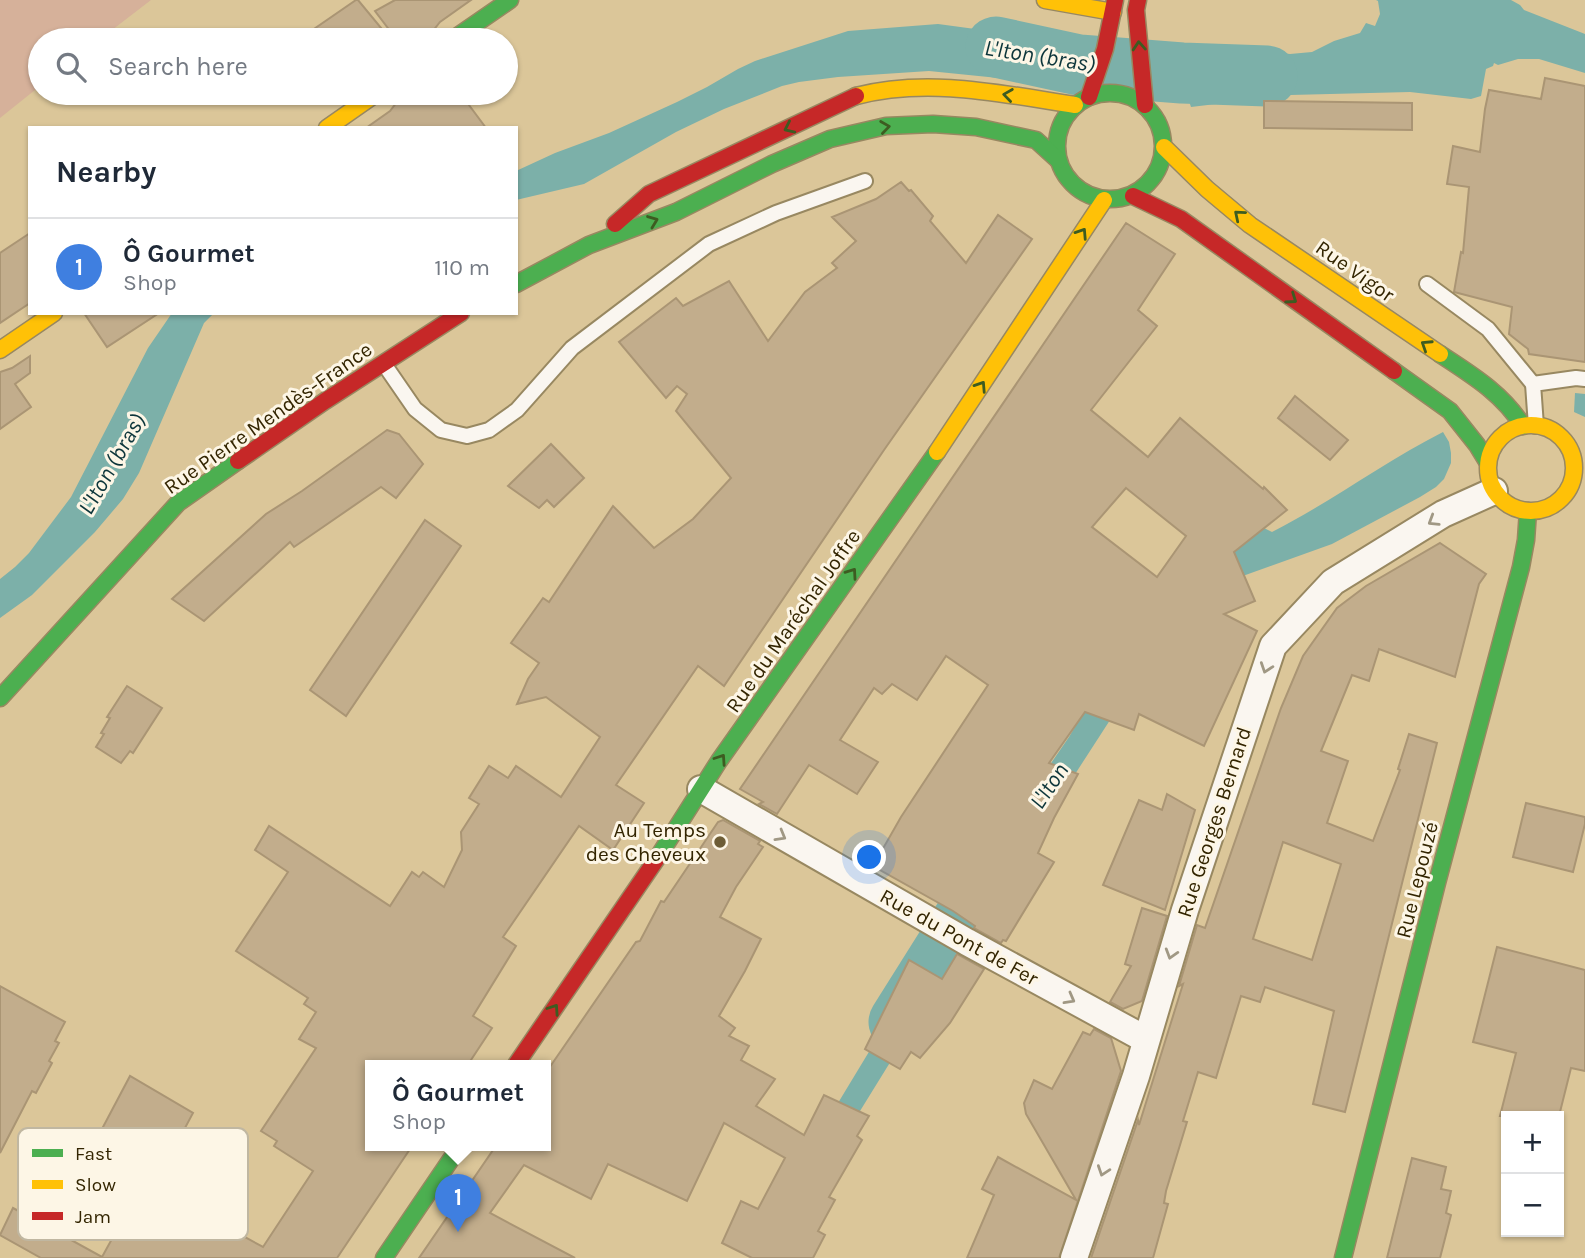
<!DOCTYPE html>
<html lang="en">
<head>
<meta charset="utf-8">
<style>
	body { margin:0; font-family:Karla,sans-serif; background:#f6f6f7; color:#1f2937 }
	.controls { position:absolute; right:21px; bottom:21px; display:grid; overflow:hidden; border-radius:0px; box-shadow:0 2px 5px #0004 }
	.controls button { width:63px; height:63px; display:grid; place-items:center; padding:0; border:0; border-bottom:2px solid #e0e1e3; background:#fff; color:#1f2937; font:35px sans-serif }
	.you { position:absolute; left:870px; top:858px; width:24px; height:24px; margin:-18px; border:5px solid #fff; border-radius:50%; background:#1a73e8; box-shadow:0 0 0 10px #1a73e833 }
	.badge { display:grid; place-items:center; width:46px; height:46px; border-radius:50%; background:#6e5d36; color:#fff; font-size:23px; font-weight:700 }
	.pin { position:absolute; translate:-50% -58px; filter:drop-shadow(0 2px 4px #0008) }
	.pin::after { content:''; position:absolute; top:37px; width:24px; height:21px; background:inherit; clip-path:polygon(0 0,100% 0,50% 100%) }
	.popup { position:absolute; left:365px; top:1060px; width:186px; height:91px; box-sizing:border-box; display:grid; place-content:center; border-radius:0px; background:#fff; filter:drop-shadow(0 2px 5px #0005); font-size:23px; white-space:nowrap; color:#747a83 }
	.popup b { font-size:26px; color:#1f2937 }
	.popup::after { content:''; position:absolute; left:50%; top:100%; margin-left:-14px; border:14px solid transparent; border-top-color:#fff }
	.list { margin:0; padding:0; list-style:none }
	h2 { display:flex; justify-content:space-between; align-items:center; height:91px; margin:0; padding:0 28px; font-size:30px }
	h2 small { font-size:23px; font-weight:400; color:#747a83 }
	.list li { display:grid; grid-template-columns:46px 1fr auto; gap:21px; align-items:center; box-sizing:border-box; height:98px; padding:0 28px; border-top:2px solid #e0e1e3 }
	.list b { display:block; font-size:26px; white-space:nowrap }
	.list p { margin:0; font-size:23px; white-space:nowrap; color:#747a83 }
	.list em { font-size:23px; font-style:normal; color:#747a83 }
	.icon { flex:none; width:38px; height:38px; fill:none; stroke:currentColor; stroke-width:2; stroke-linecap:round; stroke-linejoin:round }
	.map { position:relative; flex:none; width:1585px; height:1258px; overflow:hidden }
	.search { position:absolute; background:#fff; box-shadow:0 2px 5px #0004; left:28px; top:28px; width:490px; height:77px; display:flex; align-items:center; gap:18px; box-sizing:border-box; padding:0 24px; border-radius:38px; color:#747a83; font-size:26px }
	.panel { position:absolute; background:#fff; box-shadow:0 2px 5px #0004; left:28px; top:126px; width:490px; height:189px; border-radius:0px }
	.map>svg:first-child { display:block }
	.green { fill:#d6b19a }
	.water { fill:#7cb0a9 }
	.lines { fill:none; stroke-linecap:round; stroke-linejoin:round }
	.river { stroke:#7cb0a9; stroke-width:61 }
	.building { fill:#c2ad8c; stroke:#aa9574; stroke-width:2; fill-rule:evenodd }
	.lane-casing { stroke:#988861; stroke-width:18 }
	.street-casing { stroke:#988861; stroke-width:30 }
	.fast-casing { stroke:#988861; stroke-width:19 }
	.slow-casing { stroke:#988861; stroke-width:19 }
	.jam-casing { stroke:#988861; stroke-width:19 }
	.lane { stroke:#faf6f0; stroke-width:14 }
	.street { stroke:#faf6f0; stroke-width:26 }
	.fast { stroke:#4caf50; stroke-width:16 }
	.slow { stroke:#ffc107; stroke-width:16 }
	.jam { stroke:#c62828; stroke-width:16 }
	.oneway { stroke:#3d5c21 }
	.oneway2 { stroke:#a09884 }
	.poi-dot { fill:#6e5d36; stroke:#fdf6e6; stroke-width:2.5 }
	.labels { text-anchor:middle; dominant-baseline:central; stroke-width:6; stroke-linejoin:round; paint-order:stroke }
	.street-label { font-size:21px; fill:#332501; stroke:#fdf6e6 }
	.poi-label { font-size:21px; fill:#332501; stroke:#fdf6e6; text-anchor:end }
	.water-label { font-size:23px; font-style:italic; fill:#0d363b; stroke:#fdf6e6 }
	.key { fill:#fdf6e6; stroke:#c0b7a1; stroke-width:2 }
	.key-label { font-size:19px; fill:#332501 }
</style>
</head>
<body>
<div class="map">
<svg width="1585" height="1258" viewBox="0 0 1585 1258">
	<rect width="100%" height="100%" fill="#dbc699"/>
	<!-- green -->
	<polygon class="green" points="0,0 151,0 99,40 40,40 40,86 0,118"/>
	<!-- water -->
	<g class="water">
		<path d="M1376 0H1511L1520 5 1524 10 1585 34V73L1539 59H1518L1498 65 1494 63 1493 66 1486 69 1481 96 1471 99 1410 92 1290 95 1191 107C1184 88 1180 69 1173 50L1190 45 1224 52 1244 59 1272 52 1290 54 1312 52 1334 41 1360 33 1366 23 1375 26 1380 14 1378 1Z"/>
		<polygon points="938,24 1088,44 1068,85 929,71 838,77 799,82 782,86 724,109 676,132 584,184 516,200 516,171 555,153 609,133 677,102 707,87 738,69 755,61 848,31"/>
		<polygon points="172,313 214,313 204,323 139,473 123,499 95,532 32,595 0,618 0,579 15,567 29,553 71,497 148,348"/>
		<polygon points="1575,393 1585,394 1585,417 1574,412"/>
		<path d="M1443 432 1449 442 1451 453V463L1444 479 1436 487 1420 497 1332 544 1226 582 1112 717 1068 785 1021 807 1069 737 1095 693 1108 635 1264 528 1272 532C1331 502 1384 462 1443 432Z"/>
		<polygon points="933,946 954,959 860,1111 839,1148 760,1258 815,1141"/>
	</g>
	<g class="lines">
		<!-- river -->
		<g class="river">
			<polyline points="996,47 1079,65 1182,73 1267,76"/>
			<polyline points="899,1022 1009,847"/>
		</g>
	</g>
	<!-- building -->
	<g class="building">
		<polygon points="356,0 358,0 391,40 298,40"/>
		<polygon points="395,0 471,0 440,22 432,32 420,40 397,40 375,11"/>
		<polygon points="1545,78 1585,86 1585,362 1529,354 1528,349 1509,334 1512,307 1454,292 1461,252 1463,253 1469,187 1447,184 1453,146 1480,152 1485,109 1489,90 1541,99"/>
		<polygon points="411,93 460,93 486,128 366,128 390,111 397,102"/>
		<polygon points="1264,101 1412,103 1412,130 1264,128"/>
		<polygon points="901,182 909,191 911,190 933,216 930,221 966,263 998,215 1032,239 884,450 724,686 698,666 616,785 644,803 613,850 579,826 503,937 516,946 473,1016 492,1028 467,1066 409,1066 406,1064 370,1066 370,1146 412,1146 337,1258 41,1258 0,1235 13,1208 102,1257 139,1190 85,1161 130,1076 193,1113 162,1171 193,1189 185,1204 263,1247 313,1171 274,1146 277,1141 261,1131 316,1048 299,1039 316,1012 304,1004 308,998 236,951 288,872 255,850 269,826 390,906 412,872 419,877 423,872 444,887 462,850 461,832 479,804 469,798 489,766 508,778 516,766 561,797 600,737 546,697 517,704 528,679 539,663 511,643 543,598 549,602 613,506 654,548 693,519 731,478 676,411 687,394 677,386 666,398 619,342 676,298 683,306 729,281 768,341 805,292 837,268 832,263 856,241 832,217 876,199"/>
		<path d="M1126 223 1175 254 1138 310 1157 326 1091 410 1148 457 1180 418 1263 489 1264 487 1287 510 1234 552 1255 601 1224 614 1257 631 1204 746 1139 714 1134 730 1085 712 1049 763 1078 774 1054 818 1038 853 1054 862 1006 941 1003 940 1001 943 974 928 975 926 953 911 873 866 901 817 988 685 946 656 917 700 892 684 882 694 874 688 840 740 878 762 857 794 809 765 777 814 759 804 763 802 740 789ZM1126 488 1186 536 1157 577 1092 527Z"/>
		<polygon points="30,233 30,303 0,323 0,253"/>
		<polygon points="84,313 159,313 107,347"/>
		<polygon points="30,356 30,373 15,384 31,407 0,429 0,372 12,368"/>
		<polygon points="1295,396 1348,440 1330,460 1278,418"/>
		<polygon points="387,430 399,434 423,464 396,498 381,487 294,547 290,542 204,621 172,599 266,514 302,491"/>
		<polygon points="551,444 584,478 554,507 547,500 539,508 508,486"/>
		<polygon points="425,520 461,546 346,716 310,690"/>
		<path d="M1440 543 1486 574 1479 584 1455 677 1379 649 1369 681 1352 675 1321 751 1348 761 1327 823 1373 841 1400 770 1398 769 1409 734 1437 743 1345 1112 1313 1104 1334 1011 1265 987 1260 1002 1241 996 1216 1078 1198 1072 1183 1121 1187 1122 1166 1191 1164 1203 1168 1204 1153 1258H1091L1138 1120 1139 1125 1183 984 1179 986 1197 925 1205 928 1281 708 1303 656 1337 608 1366 586ZM1283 842 1341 864 1312 960 1253 939Z"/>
		<polygon points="127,686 162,708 133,753 130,751 121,763 96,747 104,734 101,733 110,718 107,717"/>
		<polygon points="1167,794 1195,810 1165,910 1103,885 1139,800 1162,810"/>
		<polygon points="1526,803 1585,817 1585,824 1573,872 1513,857"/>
		<polygon points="723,820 760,841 758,844 763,847 736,887 720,917 761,939 745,971 719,1016 735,1028 729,1036 749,1046 741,1060 775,1079 756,1106 804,1135 824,1095 869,1116 857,1136 862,1140 829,1197 835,1200 818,1231 825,1235 813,1258 752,1258 722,1243 741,1201 758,1209 785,1158 724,1123 687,1201 608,1164 591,1199 524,1165 490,1213 575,1258 419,1258 493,1150 486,1146 545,1146 545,1074 636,942 640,941 661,901 664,902 718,822"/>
		<polygon points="1142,908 1167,916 1142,1001 1123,1009 1110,1002 1131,966 1125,964"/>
		<polygon points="1497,947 1585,970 1585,1071 1571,1068 1559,1116 1500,1116 1516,1053 1473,1042"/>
		<polygon points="957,954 984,969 950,1023 920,1058 911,1052 900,1069 865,1049 909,960 942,979"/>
		<polygon points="0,986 65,1022 55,1041 59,1043 49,1061 52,1063 36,1093 32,1091 0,1153"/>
		<polygon points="1094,1029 1111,1038 1121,1071 1059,1258 967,1258 994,1195 982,1189 998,1157 1076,1200 1026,1114 1024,1103 1034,1080 1052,1089 1083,1032 1090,1035"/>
		<polygon points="1412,1158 1446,1167 1441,1189 1451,1191 1446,1213 1451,1215 1440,1258 1387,1258"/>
	</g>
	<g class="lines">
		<defs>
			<g id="lane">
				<polyline points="1427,284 1488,329 1533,384"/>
				<polyline points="384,364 415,409 441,430 467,436 489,430 517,410 572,348 709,244 776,213 865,181"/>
				<polyline points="1536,426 1533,384 1576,378 1585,379"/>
			</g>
			<g id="street">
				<polyline points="701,789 967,942 1145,1039"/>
				<polyline points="1074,1258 1136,1076 1185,910 1273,646 1333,582 1443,514 1494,491"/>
			</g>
			<g id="fast">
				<polyline points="452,40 510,0"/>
				<circle cx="1110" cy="146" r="53"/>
				<polyline points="516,284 589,245 676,212 772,164 830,139 886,126 933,124 976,127 1036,140 1058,160"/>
				<path d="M1440 354C1472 375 1502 393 1523 426"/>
				<polyline points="1394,371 1450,411 1477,445 1488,463"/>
				<polyline points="0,698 178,503 238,461"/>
				<polyline points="658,857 719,761 937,452"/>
				<polyline points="384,1258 460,1146"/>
				<polyline points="1343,1258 1437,883 1521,567 1526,540 1528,511"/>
			</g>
			<g id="slow">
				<polyline points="1045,0 1113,12"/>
				<path d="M856 96C928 77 1003 94 1075 105"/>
				<polyline points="327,128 377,93"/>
				<polyline points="1164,147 1207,189 1250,225 1440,354"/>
				<polyline points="0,350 54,313"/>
				<circle cx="1531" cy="468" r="43"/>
				<polyline points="937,452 1104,200"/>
			</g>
			<g id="jam">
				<polyline points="1138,0 1136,10 1145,105"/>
				<polyline points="1089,97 1105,49 1115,0"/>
				<polyline points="1133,196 1181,219 1394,371"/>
				<polyline points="615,224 649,194 856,96"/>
				<polyline points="238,461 325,401 461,313"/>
				<polyline points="515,1066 658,857"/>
			</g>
		</defs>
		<!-- lane casing -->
		<use href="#lane" class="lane-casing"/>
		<!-- street casing -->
		<use href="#street" class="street-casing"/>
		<!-- fast casing -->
		<use href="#fast" class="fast-casing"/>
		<!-- slow casing -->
		<use href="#slow" class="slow-casing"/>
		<!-- jam casing -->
		<use href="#jam" class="jam-casing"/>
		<!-- lane -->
		<use href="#lane" class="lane"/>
		<!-- street -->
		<use href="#street" class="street"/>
		<!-- fast -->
		<use href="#fast" class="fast"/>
		<!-- slow -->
		<use href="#slow" class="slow"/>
		<!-- jam -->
		<use href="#jam" class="jam"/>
	</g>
	<!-- one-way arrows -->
	<defs><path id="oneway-chevron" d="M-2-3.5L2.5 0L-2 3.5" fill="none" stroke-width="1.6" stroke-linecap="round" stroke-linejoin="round" transform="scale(1.75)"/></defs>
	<g class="oneway">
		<use href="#oneway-chevron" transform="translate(1139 46) rotate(-94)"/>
		<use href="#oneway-chevron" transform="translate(1008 95) rotate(-172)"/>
		<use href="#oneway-chevron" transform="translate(885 127) rotate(-8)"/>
		<use href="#oneway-chevron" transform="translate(789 128) rotate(155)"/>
		<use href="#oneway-chevron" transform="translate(1239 215) rotate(-140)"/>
		<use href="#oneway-chevron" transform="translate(653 221) rotate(-21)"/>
		<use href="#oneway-chevron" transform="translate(1082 233) rotate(-57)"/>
		<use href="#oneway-chevron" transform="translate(1292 299) rotate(35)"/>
		<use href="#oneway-chevron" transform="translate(1426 345) rotate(-147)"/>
		<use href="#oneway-chevron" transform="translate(981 386) rotate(-57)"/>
		<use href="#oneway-chevron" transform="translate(852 573) rotate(-55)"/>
		<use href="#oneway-chevron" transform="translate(721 759) rotate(-56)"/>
		<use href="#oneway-chevron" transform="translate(554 1009) rotate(-56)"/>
	</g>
	<g class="oneway2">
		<use href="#oneway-chevron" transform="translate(1433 521) rotate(148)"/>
		<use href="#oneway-chevron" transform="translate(1266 668) rotate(109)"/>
		<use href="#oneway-chevron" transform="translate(781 836) rotate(30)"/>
		<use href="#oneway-chevron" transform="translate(1171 954) rotate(107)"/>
		<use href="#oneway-chevron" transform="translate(1070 999) rotate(29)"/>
		<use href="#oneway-chevron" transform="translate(1103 1171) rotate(109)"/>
	</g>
	<!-- markers -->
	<circle class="poi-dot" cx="720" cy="842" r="7"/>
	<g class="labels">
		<!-- street labels -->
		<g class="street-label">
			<text transform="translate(1355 271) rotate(35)">Rue Vigor</text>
			<text transform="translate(268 418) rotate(-35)">Rue Pierre Mendès-France</text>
			<text transform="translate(793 621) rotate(-55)">Rue du Maréchal Joffre</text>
			<text transform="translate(1214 822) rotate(-72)">Rue Georges Bernard</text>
			<text transform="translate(1417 880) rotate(-76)">Rue Lepouzé</text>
			<text transform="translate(959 937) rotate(29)">Rue du Pont de Fer</text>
		</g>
		<!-- poi labels -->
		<g class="poi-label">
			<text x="706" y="830">Au Temps<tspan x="706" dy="24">des Cheveux</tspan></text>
		</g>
		<!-- water labels -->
		<g class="water-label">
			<text transform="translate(1040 56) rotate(9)">L'Iton (bras)</text>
			<text transform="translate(112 464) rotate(-60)">L'Iton (bras)</text>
			<text transform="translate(1049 786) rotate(-56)">L'Iton</text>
		</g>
	</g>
	<!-- legend -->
	<rect x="18" y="1128" width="230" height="112" rx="10" class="key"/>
	<rect x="32" y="1149" width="31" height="8" fill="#4caf50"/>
	<rect x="32" y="1180" width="31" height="9" fill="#ffc107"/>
	<rect x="32" y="1212" width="31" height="8" fill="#c62828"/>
	<g class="key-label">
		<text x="75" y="1160">Fast</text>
		<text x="75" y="1191">Slow</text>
		<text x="75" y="1223">Jam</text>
	</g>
</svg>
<div class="controls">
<button>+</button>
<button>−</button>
</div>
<div class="you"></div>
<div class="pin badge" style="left:458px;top:1232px;background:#3f7fe0">1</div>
<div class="popup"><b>Ô Gourmet</b>Shop</div>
<div class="search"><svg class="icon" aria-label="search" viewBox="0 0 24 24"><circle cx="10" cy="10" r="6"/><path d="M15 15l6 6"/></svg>Search here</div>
<section class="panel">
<h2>Nearby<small></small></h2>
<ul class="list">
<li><span class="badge" style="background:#3f7fe0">1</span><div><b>Ô Gourmet</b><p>Shop</p></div><em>110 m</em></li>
</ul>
</section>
</div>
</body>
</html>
